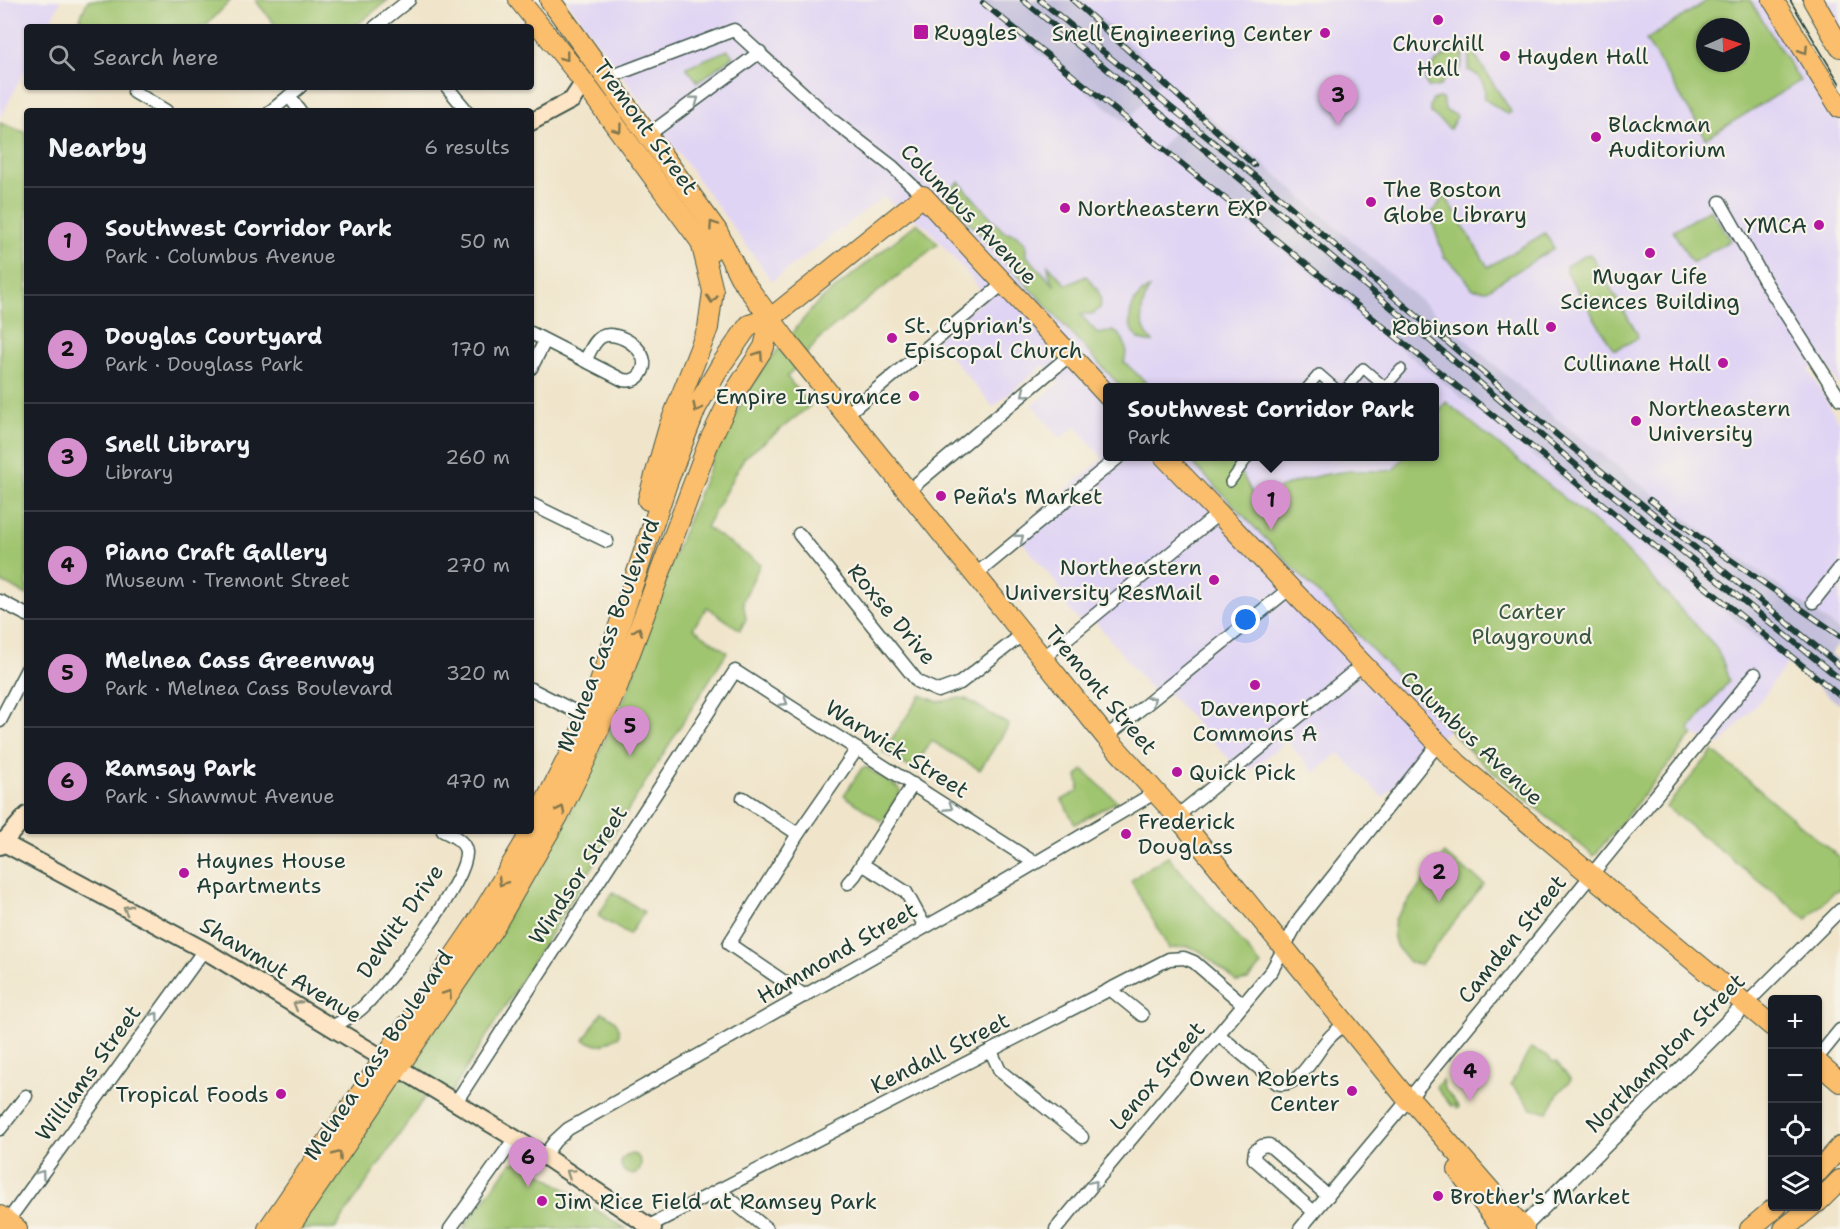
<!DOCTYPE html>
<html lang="en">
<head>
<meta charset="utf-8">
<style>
	body { margin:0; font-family:"Shantell Sans",sans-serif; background:#242831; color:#f1f3f6 }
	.controls { position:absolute; right:18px; bottom:18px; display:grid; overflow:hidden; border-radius:6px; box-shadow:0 2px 4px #0004 }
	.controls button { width:54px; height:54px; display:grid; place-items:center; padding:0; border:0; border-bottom:2px solid #363941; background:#171b24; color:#f1f3f6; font:30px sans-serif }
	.compass { position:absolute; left:1696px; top:18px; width:54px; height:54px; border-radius:50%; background:#171b24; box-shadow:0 2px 4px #0004; rotate:87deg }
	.you { position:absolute; left:1246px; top:620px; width:21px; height:21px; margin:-15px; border:4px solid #fff; border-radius:50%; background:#1a73e8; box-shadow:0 0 0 9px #1a73e833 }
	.badge { display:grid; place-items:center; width:39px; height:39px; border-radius:50%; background:#d690ce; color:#111; font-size:20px; font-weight:700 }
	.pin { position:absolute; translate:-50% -50px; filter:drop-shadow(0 2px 3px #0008) }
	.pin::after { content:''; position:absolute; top:32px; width:21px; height:18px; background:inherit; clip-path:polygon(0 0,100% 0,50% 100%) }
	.popup { position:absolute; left:1103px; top:383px; width:336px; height:78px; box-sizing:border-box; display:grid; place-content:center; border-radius:6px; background:#171b24; filter:drop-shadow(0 2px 4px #0005); font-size:20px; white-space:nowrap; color:#9ea1a6 }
	.popup b { font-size:22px; color:#f1f3f6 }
	.popup::after { content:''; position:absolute; left:50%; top:100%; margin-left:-12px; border:12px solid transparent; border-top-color:#171b24 }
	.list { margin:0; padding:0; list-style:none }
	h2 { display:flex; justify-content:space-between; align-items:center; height:78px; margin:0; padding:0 24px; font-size:26px }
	h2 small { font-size:20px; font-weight:400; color:#9ea1a6 }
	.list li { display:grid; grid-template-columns:39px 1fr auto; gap:18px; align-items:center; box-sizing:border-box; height:108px; padding:0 24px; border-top:2px solid #363941 }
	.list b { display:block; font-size:22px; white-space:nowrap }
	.list p { margin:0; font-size:20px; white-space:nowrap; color:#9ea1a6 }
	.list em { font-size:20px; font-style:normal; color:#9ea1a6 }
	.icon { flex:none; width:33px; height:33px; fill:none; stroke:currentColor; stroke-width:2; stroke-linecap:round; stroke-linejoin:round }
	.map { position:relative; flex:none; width:1840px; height:1229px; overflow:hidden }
	.search { position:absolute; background:#171b24; box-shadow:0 2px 4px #0004; left:24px; top:24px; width:510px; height:66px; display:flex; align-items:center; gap:15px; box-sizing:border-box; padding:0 21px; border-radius:6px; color:#9ea1a6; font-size:22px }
	.panel { position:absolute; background:#171b24; box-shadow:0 2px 4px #0004; left:24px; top:108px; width:510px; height:726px; border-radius:6px }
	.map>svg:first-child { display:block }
	.built { fill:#e0d4f4; fill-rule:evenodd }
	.industrial { fill:#c4c0db }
	.green { fill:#a0c56f; stroke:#608152; stroke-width:1.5; fill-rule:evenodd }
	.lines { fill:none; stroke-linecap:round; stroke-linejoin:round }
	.pedestrian-casing { stroke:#3e564b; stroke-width:12 }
	.minor-casing { stroke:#3e564b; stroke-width:15 }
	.tertiary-casing { stroke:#3e564b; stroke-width:18 }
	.secondary-casing { stroke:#3e564b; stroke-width:20 }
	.primary-casing { stroke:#3e564b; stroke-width:22 }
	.pedestrian { stroke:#fff; stroke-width:9 }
	.minor { stroke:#fff; stroke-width:12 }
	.tertiary { stroke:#fff; stroke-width:15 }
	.secondary { stroke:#fde5c5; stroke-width:16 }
	.primary { stroke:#fabe6d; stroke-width:20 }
	.tram { stroke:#1f3d34; stroke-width:1.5 }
	.rail-casing { stroke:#1f3d34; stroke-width:6 }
	.rail { stroke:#f7f3e8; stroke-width:4; stroke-dasharray:11; stroke-linecap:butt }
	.oneway { stroke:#82774e }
	.oneway2 { stroke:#8f9e9a }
	.oneway3 { stroke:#8e917c }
	.poi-dot { fill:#b5179e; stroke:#f7f3e8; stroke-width:2 }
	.labels { text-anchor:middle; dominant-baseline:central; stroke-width:4.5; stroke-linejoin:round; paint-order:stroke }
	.poi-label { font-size:22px; fill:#1f3d34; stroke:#f7f3e8; text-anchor:start }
	.street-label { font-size:22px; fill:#1f3d34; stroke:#f7f3e8 }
	.park-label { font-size:22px; fill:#395840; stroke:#f7f3e8 }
</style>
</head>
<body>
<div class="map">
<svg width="1840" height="1229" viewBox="0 0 1840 1229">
	<rect width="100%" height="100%" fill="#f7f3e8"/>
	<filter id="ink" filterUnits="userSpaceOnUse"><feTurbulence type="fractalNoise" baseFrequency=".0167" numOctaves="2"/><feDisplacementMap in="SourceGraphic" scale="12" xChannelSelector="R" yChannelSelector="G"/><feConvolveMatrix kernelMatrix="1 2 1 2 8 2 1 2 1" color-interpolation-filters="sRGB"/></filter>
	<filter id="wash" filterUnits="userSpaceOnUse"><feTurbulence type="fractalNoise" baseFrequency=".008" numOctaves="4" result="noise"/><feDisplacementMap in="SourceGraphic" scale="24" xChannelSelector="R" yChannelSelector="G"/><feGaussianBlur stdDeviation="1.35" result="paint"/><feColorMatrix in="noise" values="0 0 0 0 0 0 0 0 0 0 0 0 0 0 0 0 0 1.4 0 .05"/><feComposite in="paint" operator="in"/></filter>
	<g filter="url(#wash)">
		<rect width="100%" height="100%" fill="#f0e5cb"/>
		<!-- built -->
		<g class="built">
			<polygon points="0,0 61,0 47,27 27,27 27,66 0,119"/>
			<path d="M567 0H1773L1840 108V387L1824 361 1809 370 1840 424V631L1821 617 1762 698 1720 745 1693 734 1686 728 1572 838 1481 762 1448 730 1383 798 1339 753 1314 773 1287 741 1244 775 1161 686 1153 692 1090 615 1080 622 1056 594 1061 589 1014 532 1103 459 1076 426 1060 439 1033 405 1059 383 1044 365 993 407 936 339 987 297 928 228 883 197 772 281ZM1705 27H1741V63H1705ZM1108 388H1434V456H1108Z"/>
			<polygon points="1813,0 1840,0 1840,46"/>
		</g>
		<!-- industrial -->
		<g class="industrial">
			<polygon points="984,0 1080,0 1165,76 1126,123 980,5"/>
			<polygon points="1196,105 1553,416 1662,501 1840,631 1840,641 1831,654 1840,661 1840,705 1351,308 1352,306 1344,299 1159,150"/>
		</g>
		<!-- green -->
		<g class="green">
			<polygon points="88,0 231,0 205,27 88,27 80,18"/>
			<polygon points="255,0 388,0 354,27 277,27"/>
			<path d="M1708 0H1750L1800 81 1706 138 1646 40ZM1705 27H1741V63H1705Z"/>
			<path d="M1478 37 1481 44 1472 51 1509 108 1511 112 1508 114 1484 99C1487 86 1481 75 1468 70L1471 42Z"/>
			<path d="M1459 48 1464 53 1460 69 1447 75 1440 86 1429 88 1425 81C1428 64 1444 55 1459 48Z"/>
			<polygon points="728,50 733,56 698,82 686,67"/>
			<polygon points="1438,98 1442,99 1446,111 1457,116 1450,129 1430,112 1430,106 1432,100"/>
			<polygon points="0,123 27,133 27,595 0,581"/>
			<path d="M959 182 1003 231 1015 234 1023 240 1026 245V255L1055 286 1049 273 1048 265 1066 284 1072 283 1086 276C1095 286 1103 293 1100 308L1093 314H1080L1098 334 1113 331C1126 337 1128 350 1124 362L1151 387H1121L943 194Z"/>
			<polygon points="1445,196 1488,267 1545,233 1554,248 1487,290 1473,289 1460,271 1444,257 1430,215"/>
			<polygon points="1710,209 1731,240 1692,263 1673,231"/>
			<polygon points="917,223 938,244 821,337 787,377 810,406 744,458 706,527 760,564 743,601 746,619 740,630 707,607 693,628 727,652 444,1104 427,1094 335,1229 299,1229 570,813 625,698 670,565 722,436 762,369 816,304"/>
			<polygon points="1588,254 1591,255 1637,333 1638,338 1617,349 1613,349 1566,271 1566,266"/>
			<path d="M1149 289C1139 309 1138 326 1153 342 1123 345 1123 300 1149 289Z"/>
			<path d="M1446 402 1616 540 1715 646 1723 662 1729 681 1689 730 1693 734 1594 856 1481 762 1459 740 1187 457H1230L1238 463 1234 468 1243 476 1256 500C1285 483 1317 474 1351 471 1365 470 1379 472 1393 470L1404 457 1434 456 1435 417Z"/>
			<polygon points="921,695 938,702 959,698 966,699 1009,725 980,770 932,741 913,769 883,752"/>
			<polygon points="1713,751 1840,858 1840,890 1835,891 1807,919 1666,807"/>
			<polygon points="866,767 900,789 900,793 882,822 844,795 862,768"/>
			<polygon points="1083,770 1117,801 1075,824 1062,800 1078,791 1079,784 1077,777"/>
			<polygon points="1444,854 1484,884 1421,965 1409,962 1396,946 1393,934 1395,919"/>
			<polygon points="1168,856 1261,965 1248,980 1237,982 1200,951 1187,946 1169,949 1131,881 1143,871"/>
			<polygon points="613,892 644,912 629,935 598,916"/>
			<path d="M602 1012C612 1018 621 1022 619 1036L602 1045H597L584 1040Z"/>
			<polygon points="1531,1048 1548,1056 1552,1062 1556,1062 1571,1080 1559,1092 1548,1112 1532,1109 1511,1084"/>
			<polygon points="1442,1080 1444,1088 1459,1107 1457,1109 1454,1105 1451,1106 1436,1087"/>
			<circle cx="631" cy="1164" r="10"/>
			<polygon points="523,1162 626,1229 463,1229 511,1163"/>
		</g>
	</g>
	<g filter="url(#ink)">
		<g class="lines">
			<defs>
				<g id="pedestrian">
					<polyline points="1307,388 1319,374 1335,388"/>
					<polyline points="1347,388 1363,368 1385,387 1401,369"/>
					<polyline points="1230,482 1249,456"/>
				</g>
				<g id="minor">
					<polyline points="375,27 409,0"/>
					<polyline points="607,78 734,30 832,120 893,167 923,196"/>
					<polyline points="447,87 467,111"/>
					<polyline points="134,92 166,111"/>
					<polyline points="289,96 300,111"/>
					<polyline points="271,111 300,87"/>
					<polyline points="648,135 760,52"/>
					<polyline points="1720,202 1766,283 1840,399"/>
					<path d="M531 333 623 380C630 381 635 381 640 375 657 353 617 328 601 337 593 342 589 354 585 361"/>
					<polyline points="531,368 545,341"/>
					<polyline points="847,414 1003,284"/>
					<polyline points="909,490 1070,355"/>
					<polyline points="531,504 607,541"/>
					<polyline points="799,534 918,682 938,691 960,683 1023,634"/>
					<polyline points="975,575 1120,456"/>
					<polyline points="0,601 27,615"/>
					<polyline points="1813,602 1840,568"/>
					<polyline points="1042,659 1218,514"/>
					<polyline points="531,689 592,720"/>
					<polyline points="0,721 27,669"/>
					<polyline points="1106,737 1289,589"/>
					<polyline points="743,798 798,834"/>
					<polyline points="1177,816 1362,665"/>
					<polyline points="862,864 906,892 925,927"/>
					<polyline points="848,883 855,875 913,784"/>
					<polyline points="1110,989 1142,1015"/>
					<polyline points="805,996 729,944 798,834 857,749"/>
					<polyline points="1746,1004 1840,910"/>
					<path d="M333 1026C343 1021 355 1015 363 1007 387 984 468 882 466 852 465 841 452 835 443 831"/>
					<path d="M1219 1035 1277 1083C1299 1090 1315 1053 1328 1039 1333 1033 1340 1028 1346 1023"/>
					<polyline points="991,1051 1000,1071 1082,1137"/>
					<polyline points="1818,1057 1840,1030"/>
					<polyline points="456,1102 735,671 1035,863"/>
					<polyline points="0,1129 26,1096"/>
					<polyline points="544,1156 555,1141 568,1129 952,912 1156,792"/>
					<polyline points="719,1190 767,1229"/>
					<polyline points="1314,1212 1254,1159 1255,1151 1262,1146 1269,1145 1328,1196"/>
					<polyline points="3,1224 7,1222 204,950"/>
					<polyline points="649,1226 1169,959 1184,958 1194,962 1243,1004"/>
					<polyline points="450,1229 515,1138"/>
					<polyline points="1056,1229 1272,970 1300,918 1438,744"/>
					<polyline points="1300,1229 1408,1100 1755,674"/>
				</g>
				<polyline id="tertiary" points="1521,1229 1746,1004"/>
				<g id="secondary">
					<polyline points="531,122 572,100 584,82"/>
					<polyline points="0,841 204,950 544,1156 653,1229"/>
					<polyline points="0,846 27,815"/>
				</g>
				<g id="primary">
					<polyline points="519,0 574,69 701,242 711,251"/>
					<polyline points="550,0 717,231 740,277 789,344 1106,737 1177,816 1408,1100 1415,1104 1524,1229"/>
					<polyline points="1773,0 1840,108"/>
					<polyline points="1813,0 1840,47"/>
					<polyline points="1164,456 1458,764 1772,1026"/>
					<polyline points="648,500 669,427 708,328 713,291 701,242"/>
					<polyline points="1818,1063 1840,1082"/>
					<polyline points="1458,1170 1503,1229"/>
					<polyline points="1818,1172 1840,1147"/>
					<polyline points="1818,1202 1840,1180"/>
					<polyline points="0,1216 17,1229"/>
					<polyline points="268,1229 476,924 524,844 588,718 667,483 696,408 721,365 749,325 771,318 923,196 1108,396"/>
					<polyline points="288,1229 494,927 558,816 586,759 618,685 709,442 728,403 764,347 771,318"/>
					<polyline points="1750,1229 1777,1206"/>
					<polyline points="1784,1229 1812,1206"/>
				</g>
			</defs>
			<!-- pedestrian casing -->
			<use href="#pedestrian" class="pedestrian-casing"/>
			<!-- minor casing -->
			<use href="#minor" class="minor-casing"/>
			<!-- tertiary casing -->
			<use href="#tertiary" class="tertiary-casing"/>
			<!-- secondary casing -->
			<use href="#secondary" class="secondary-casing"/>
			<!-- primary casing -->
			<use href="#primary" class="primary-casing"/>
			<!-- pedestrian -->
			<use href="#pedestrian" class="pedestrian"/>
			<!-- minor -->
			<use href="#minor" class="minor"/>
			<!-- tertiary -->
			<use href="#tertiary" class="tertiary"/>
			<!-- secondary -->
			<use href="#secondary" class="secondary"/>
			<!-- primary -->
			<use href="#primary" class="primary"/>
			<!-- tram -->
			<polyline class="tram" points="1790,0 1840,84"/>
			<defs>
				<g id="rail">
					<polyline points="1023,0 1251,188 1582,470 1840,679"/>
					<polyline points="1040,0 1268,187 1386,290 1562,439 1840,666"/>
					<polyline points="1073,0 1254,165"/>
					<polyline points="983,3 1840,696"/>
					<polyline points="1650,500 1712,547 1840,636"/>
				</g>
			</defs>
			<!-- rail casing -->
			<use href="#rail" class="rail-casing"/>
			<!-- rail -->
			<use href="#rail" class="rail"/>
		</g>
		<!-- one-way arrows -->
		<defs><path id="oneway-chevron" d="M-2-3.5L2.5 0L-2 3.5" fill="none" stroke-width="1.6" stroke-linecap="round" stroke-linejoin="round" transform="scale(1.5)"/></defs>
		<g class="oneway">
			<use href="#oneway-chevron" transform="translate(1804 50) rotate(58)"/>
			<use href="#oneway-chevron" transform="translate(565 57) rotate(51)"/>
			<use href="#oneway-chevron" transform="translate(618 129) rotate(54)"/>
			<use href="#oneway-chevron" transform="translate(713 225) rotate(-124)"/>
			<use href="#oneway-chevron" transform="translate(712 299) rotate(94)"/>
			<use href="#oneway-chevron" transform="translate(759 355) rotate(-56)"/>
			<use href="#oneway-chevron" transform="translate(697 408) rotate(116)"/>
			<use href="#oneway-chevron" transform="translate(638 631) rotate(-70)"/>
			<use href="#oneway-chevron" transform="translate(561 810) rotate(-63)"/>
			<use href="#oneway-chevron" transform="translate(502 882) rotate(121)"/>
			<use href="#oneway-chevron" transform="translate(448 994) rotate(-56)"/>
			<use href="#oneway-chevron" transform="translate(338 1155) rotate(-55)"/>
		</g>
		<g class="oneway2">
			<use href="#oneway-chevron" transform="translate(695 100) rotate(-37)"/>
			<use href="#oneway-chevron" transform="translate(1025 393) rotate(141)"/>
			<use href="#oneway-chevron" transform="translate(1020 538) rotate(-39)"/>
			<use href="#oneway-chevron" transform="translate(1152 700) rotate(-39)"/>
			<use href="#oneway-chevron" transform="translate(784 702) rotate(32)"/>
			<use href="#oneway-chevron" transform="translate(949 807) rotate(33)"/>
			<use href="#oneway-chevron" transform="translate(155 1016) rotate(-53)"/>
			<use href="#oneway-chevron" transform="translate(41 1174) rotate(-54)"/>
			<use href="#oneway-chevron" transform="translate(1094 1184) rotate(-50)"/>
		</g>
		<g class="oneway3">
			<use href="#oneway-chevron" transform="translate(127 909) rotate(-152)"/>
			<use href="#oneway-chevron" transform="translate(297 1005) rotate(-149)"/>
			<use href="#oneway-chevron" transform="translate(570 1173) rotate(-146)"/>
		</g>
	</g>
	<!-- markers -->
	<g class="poi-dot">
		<circle cx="1438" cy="20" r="6"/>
		<rect x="913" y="24" width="16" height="16" rx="3"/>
		<circle cx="1325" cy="33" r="6"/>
		<circle cx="1505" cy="56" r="6"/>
		<circle cx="1596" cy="137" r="6"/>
		<circle cx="1371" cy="202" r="6"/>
		<circle cx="1065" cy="208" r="6"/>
		<circle cx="1819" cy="225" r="6"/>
		<circle cx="1650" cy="253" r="6"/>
		<circle cx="1551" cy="327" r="6"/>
		<circle cx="892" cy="338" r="6"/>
		<circle cx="1723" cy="363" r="6"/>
		<circle cx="914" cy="396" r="6"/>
		<circle cx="1636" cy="421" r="6"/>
		<circle cx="941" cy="496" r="6"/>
		<circle cx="1214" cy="580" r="6"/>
		<circle cx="1255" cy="685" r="6"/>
		<circle cx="1177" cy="772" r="6"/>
		<circle cx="1126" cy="834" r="6"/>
		<circle cx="184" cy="873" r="6"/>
		<circle cx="1352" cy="1091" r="6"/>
		<circle cx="281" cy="1094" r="6"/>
		<circle cx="1438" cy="1196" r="6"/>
		<circle cx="542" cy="1201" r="6"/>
	</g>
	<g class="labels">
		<!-- poi labels -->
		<g class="poi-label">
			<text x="934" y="32">Ruggles</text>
			<text x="1313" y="33" text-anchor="end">Snell Engineering Center</text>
			<text x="1438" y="43" text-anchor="middle">Churchill<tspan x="1438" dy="25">Hall</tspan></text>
			<text x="1517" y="56">Hayden Hall</text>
			<text x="1608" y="124">Blackman<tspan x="1608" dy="25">Auditorium</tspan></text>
			<text x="1383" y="189">The Boston<tspan x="1383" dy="25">Globe Library</tspan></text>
			<text x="1077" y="208">Northeastern EXP</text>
			<text x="1807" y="225" text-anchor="end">YMCA</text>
			<text x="1650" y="276" text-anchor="middle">Mugar Life<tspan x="1650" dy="25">Sciences Building</tspan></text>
			<text x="904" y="325">St. Cyprian's<tspan x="904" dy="25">Episcopal Church</tspan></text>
			<text x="1539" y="327" text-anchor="end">Robinson Hall</text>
			<text x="1711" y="363" text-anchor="end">Cullinane Hall</text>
			<text x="902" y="396" text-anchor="end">Empire Insurance</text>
			<text x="1648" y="408">Northeastern<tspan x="1648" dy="25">University</tspan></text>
			<text x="953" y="496">Peña's Market</text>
			<text x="1202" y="567" text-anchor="end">Northeastern<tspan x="1202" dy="25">University ResMail</tspan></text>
			<text x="1255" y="708" text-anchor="middle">Davenport<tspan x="1255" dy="25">Commons A</tspan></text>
			<text x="1189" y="772">Quick Pick</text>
			<text x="1138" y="821">Frederick<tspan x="1138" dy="25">Douglass</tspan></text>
			<text x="196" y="860">Haynes House<tspan x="196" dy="25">Apartments</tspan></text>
			<text x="1340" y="1078" text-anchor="end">Owen Roberts<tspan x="1340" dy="25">Center</tspan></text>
			<text x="269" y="1094" text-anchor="end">Tropical Foods</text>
			<text x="1450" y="1196">Brother's Market</text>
			<text x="554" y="1201">Jim Rice Field at Ramsey Park</text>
		</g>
		<!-- street labels -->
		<g class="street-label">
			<text transform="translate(646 127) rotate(54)">Tremont Street</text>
			<text transform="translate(969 214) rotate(46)">Columbus Avenue</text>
			<text transform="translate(892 614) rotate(50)">Roxse Drive</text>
			<text transform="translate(608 635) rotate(-69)">Melnea Cass Boulevard</text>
			<text transform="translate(1101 690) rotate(50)">Tremont Street</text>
			<text transform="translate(1472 738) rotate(43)">Columbus Avenue</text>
			<text transform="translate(897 749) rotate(32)">Warwick Street</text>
			<text transform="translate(578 875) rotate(-57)">Windsor Street</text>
			<text transform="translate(400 921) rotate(-55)">DeWitt Drive</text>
			<text transform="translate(1512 939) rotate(-51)">Camden Street</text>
			<text transform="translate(837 953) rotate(-30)">Hammond Street</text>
			<text transform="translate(281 970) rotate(31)">Shawmut Avenue</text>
			<text transform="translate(940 1053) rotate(-27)">Kendall Street</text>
			<text transform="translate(1665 1053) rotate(-45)">Northampton Street</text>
			<text transform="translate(378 1055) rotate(-56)">Melnea Cass Boulevard</text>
			<text transform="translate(88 1073) rotate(-54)">Williams Street</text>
			<text transform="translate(1157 1076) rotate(-50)">Lenox Street</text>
		</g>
		<!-- park labels -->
		<g class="park-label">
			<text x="1532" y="611">Carter<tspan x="1532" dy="25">Playground</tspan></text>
		</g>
	</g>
</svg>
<div class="controls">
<button>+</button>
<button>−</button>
<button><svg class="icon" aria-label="locate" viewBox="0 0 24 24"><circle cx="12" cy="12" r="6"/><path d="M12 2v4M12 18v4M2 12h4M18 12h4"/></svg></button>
<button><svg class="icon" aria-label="layers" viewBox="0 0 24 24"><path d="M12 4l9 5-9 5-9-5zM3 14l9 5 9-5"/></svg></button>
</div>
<svg class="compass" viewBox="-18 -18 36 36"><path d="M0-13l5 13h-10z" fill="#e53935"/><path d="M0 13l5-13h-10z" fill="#9ea1a6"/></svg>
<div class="you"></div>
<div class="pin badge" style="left:1271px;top:530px">1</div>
<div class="popup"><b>Southwest Corridor Park</b>Park</div>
<div class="pin badge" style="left:1439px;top:902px">2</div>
<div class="pin badge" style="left:1338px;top:125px">3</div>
<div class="pin badge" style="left:1470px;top:1101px">4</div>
<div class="pin badge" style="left:630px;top:756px">5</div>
<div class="pin badge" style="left:528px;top:1187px">6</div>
<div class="search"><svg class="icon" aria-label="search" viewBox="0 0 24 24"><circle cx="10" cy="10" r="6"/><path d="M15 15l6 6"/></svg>Search here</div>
<section class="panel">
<h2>Nearby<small>6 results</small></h2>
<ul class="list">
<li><span class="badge">1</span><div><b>Southwest Corridor Park</b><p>Park · Columbus Avenue</p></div><em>50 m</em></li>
<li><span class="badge">2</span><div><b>Douglas Courtyard</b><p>Park · Douglass Park</p></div><em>170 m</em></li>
<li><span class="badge">3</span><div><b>Snell Library</b><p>Library</p></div><em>260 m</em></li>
<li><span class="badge">4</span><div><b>Piano Craft Gallery</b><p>Museum · Tremont Street</p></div><em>270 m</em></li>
<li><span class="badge">5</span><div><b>Melnea Cass Greenway</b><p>Park · Melnea Cass Boulevard</p></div><em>320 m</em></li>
<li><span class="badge">6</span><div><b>Ramsay Park</b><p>Park · Shawmut Avenue</p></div><em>470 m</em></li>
</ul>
</section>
</div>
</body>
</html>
